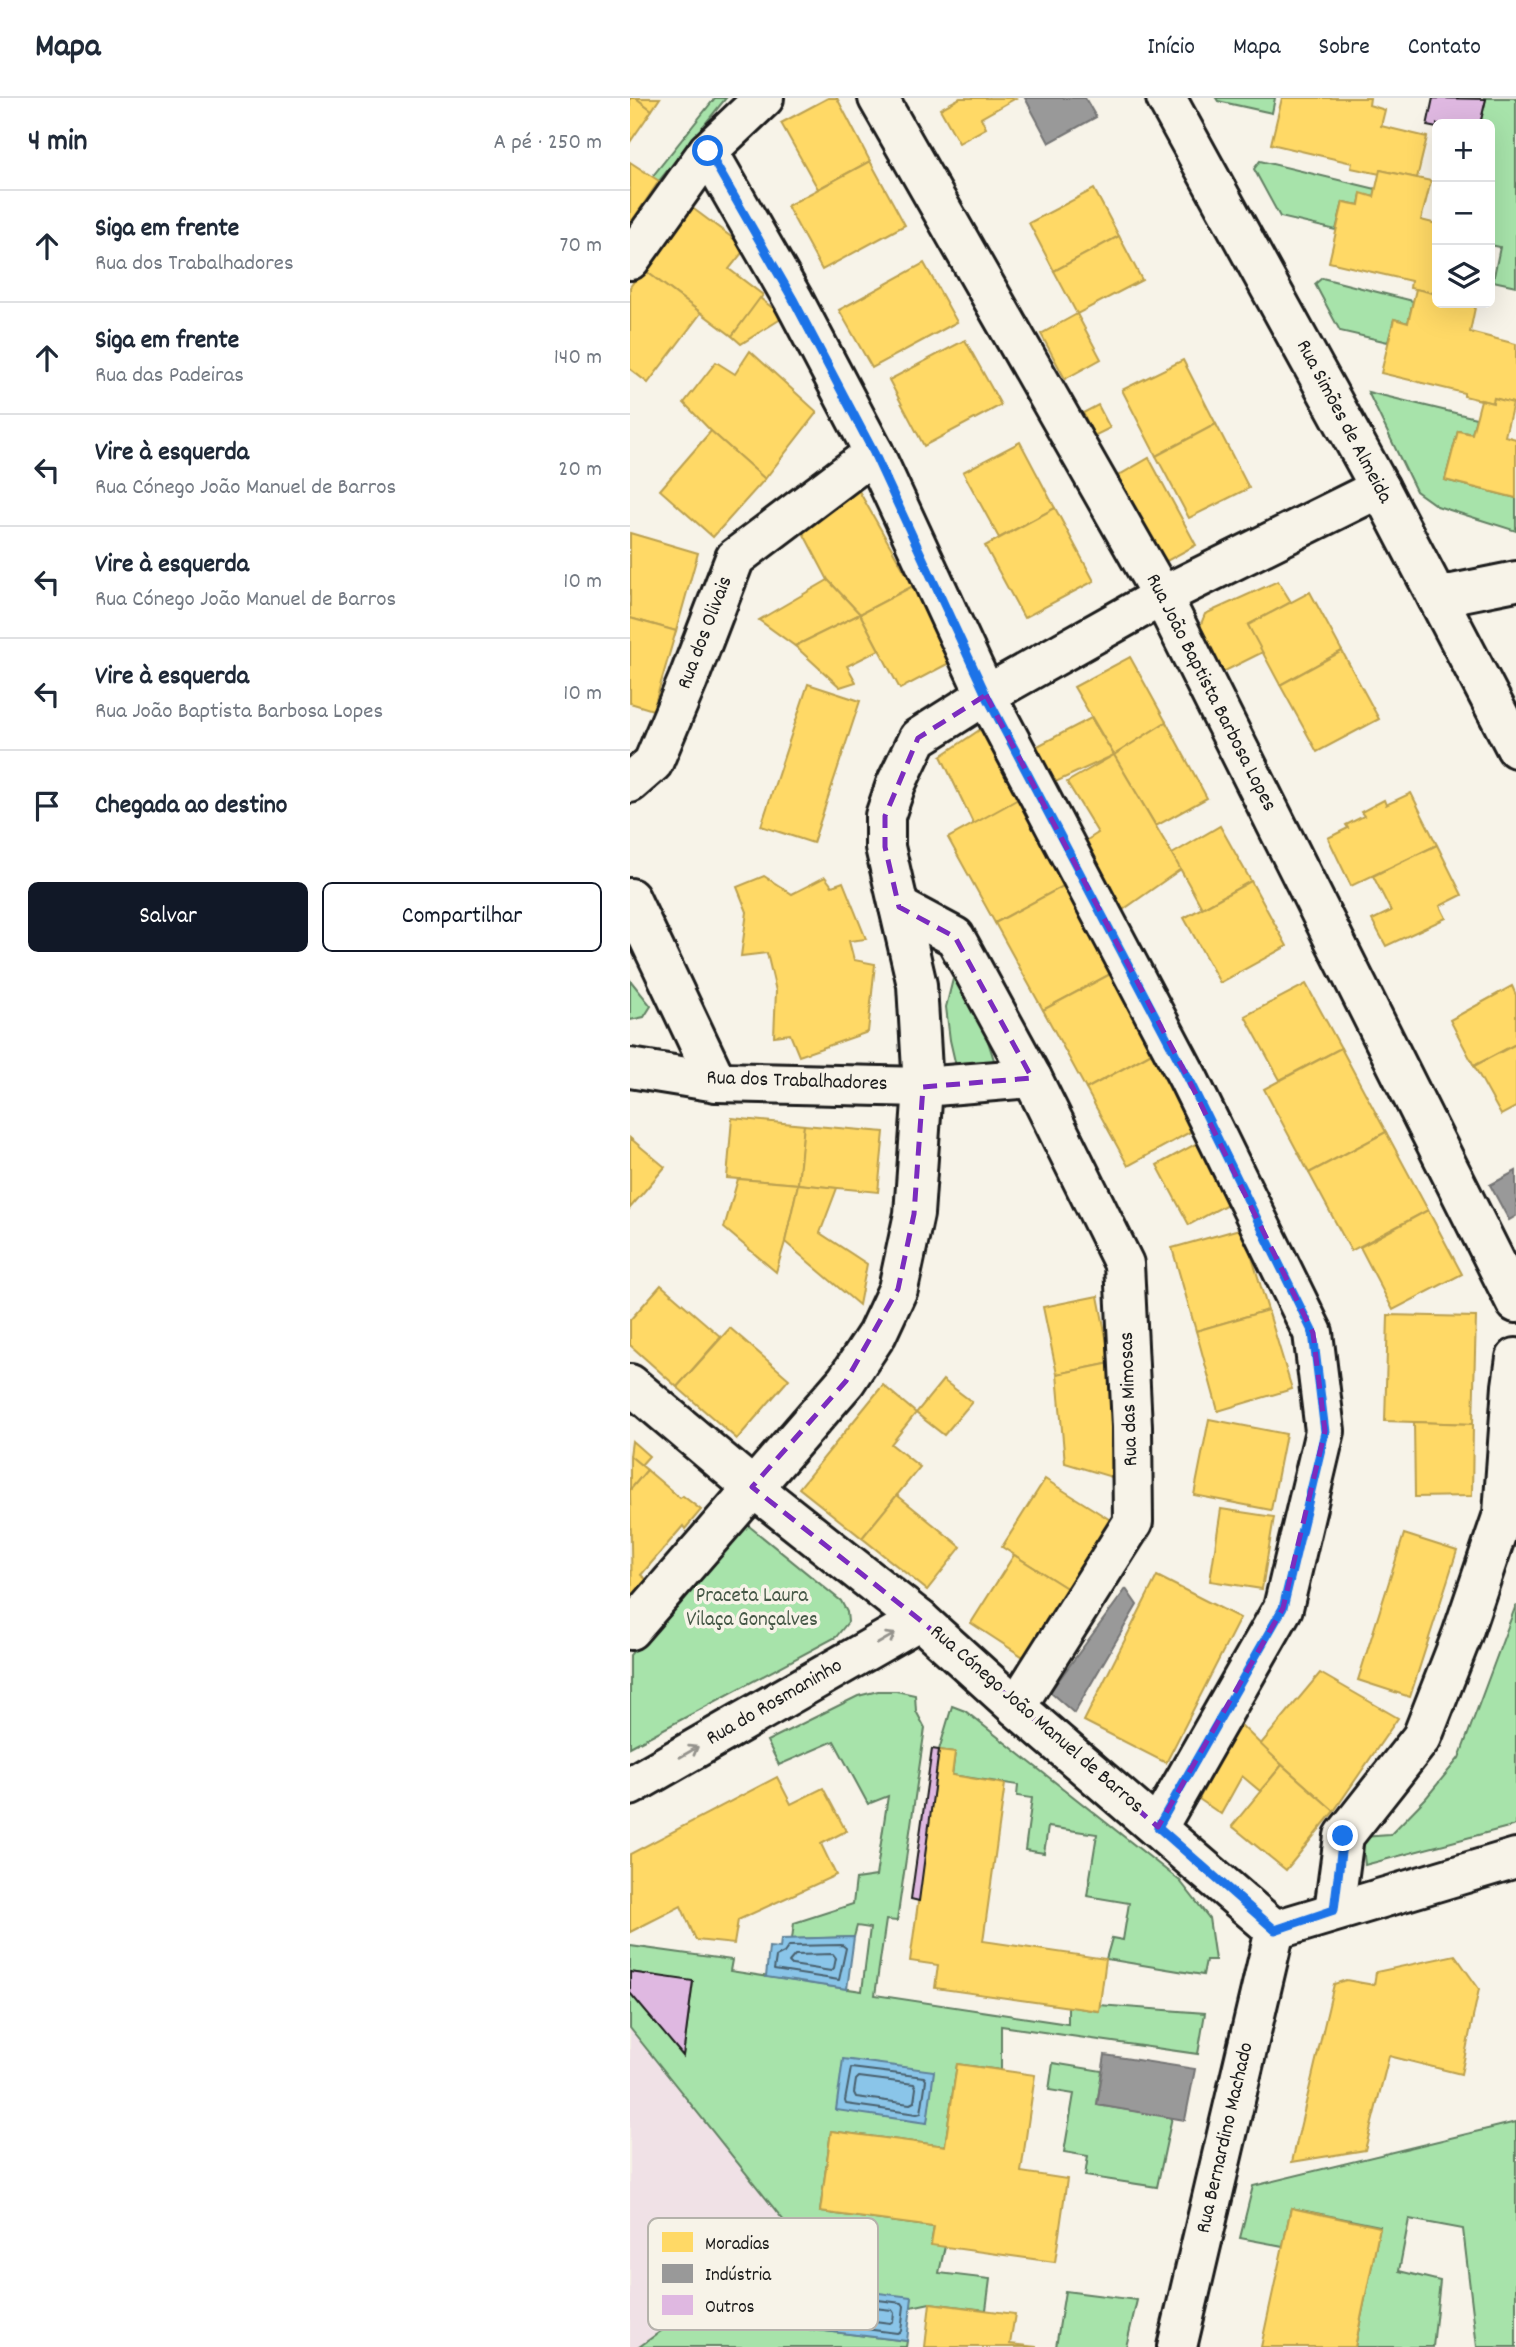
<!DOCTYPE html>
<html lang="pt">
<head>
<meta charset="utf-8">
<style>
	body { margin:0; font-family:Dekko,sans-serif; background:#f2f2f3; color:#1f2937 }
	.controls { position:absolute; right:21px; top:21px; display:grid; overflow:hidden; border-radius:10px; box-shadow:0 7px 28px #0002 }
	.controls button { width:63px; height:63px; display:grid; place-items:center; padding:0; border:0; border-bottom:2px solid #e0e1e3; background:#fff; color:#1f2937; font:35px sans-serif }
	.stop { position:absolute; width:21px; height:21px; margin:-16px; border:5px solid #1a73e8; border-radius:50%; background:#fff }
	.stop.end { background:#1a73e8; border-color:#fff; box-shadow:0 2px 7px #0008 }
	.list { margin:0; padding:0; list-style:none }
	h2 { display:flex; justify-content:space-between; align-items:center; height:91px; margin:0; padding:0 28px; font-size:30px }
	h2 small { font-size:23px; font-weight:400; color:#747a83 }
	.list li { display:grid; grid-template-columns:46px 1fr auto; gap:21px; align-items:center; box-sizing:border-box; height:112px; padding:0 28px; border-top:2px solid #e0e1e3 }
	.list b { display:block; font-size:26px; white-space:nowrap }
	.list p { margin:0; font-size:23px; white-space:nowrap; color:#747a83 }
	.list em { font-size:23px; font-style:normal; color:#747a83 }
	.actions { display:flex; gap:14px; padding:21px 28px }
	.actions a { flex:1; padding:16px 0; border:2px solid #111827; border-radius:10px; text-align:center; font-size:24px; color:#111827 }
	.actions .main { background:#111827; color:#fff }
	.icon { flex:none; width:38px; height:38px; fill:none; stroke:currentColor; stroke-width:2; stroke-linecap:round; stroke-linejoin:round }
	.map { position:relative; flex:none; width:886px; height:2249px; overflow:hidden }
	header { display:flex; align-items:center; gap:42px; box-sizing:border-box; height:98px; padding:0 35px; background:#fff; border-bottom:2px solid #e0e1e3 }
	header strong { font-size:33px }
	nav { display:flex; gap:38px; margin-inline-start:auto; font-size:24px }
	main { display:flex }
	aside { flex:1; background:#fff }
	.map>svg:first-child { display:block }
	.built { fill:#f0e1e6 }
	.green { fill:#a7e3aa; stroke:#628063; stroke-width:2 }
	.water { fill:#8ac5e9; stroke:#5e8197; stroke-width:2 }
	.homes { fill:#ffd966; stroke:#bba050; stroke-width:2 }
	.industry { fill:#999; stroke:#747474; stroke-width:2 }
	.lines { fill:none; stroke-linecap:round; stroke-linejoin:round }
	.shore { stroke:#48606e; stroke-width:2 }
	.building { fill:#dfb8e1; stroke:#1c1c1c; stroke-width:2 }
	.minor-casing { stroke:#1c1c1c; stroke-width:44 }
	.minor { stroke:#f7f3e8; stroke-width:38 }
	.oneway { stroke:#94928c }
	.route { stroke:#1a73e8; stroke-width:9 }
	.marked { fill:none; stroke:#7b2cbf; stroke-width:5; stroke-dasharray:14 9; stroke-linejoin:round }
	.labels { text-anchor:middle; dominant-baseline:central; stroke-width:7; stroke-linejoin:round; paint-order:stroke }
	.street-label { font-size:21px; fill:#1c1c1c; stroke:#f7f3e8 }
	.park-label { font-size:21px; fill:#465847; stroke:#f7f3e8 }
	.key { fill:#f7f3e8; stroke:#b5b2ab; stroke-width:2 }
	.key-label { font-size:19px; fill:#1c1c1c }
</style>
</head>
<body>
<header>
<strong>Mapa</strong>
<nav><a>Início</a><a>Mapa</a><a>Sobre</a><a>Contato</a></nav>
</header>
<main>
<aside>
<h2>4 min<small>A pé · 250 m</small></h2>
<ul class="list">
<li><svg class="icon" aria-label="ahead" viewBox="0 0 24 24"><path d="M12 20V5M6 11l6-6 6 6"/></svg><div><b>Siga em frente</b><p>Rua dos Trabalhadores</p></div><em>70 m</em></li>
<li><svg class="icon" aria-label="ahead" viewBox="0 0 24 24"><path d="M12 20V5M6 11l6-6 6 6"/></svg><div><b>Siga em frente</b><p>Rua das Padeiras</p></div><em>140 m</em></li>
<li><svg class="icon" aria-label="left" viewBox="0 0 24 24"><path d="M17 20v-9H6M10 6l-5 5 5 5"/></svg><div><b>Vire à esquerda</b><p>Rua Cónego João Manuel de Barros</p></div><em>20 m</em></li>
<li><svg class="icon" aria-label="left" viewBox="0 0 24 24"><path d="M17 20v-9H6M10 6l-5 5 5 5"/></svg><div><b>Vire à esquerda</b><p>Rua Cónego João Manuel de Barros</p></div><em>10 m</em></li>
<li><svg class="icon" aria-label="left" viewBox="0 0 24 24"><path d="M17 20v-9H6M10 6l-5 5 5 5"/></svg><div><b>Vire à esquerda</b><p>Rua João Baptista Barbosa Lopes</p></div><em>10 m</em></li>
<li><svg class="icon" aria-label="arrive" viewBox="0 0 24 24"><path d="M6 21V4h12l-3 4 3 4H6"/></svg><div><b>Chegada ao destino</b></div></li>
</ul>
<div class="actions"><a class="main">Salvar</a><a>Compartilhar</a></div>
</aside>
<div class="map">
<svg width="886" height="2249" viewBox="0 0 886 2249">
	<rect width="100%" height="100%" fill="#f7f3e8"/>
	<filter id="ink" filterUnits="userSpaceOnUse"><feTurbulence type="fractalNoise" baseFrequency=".0143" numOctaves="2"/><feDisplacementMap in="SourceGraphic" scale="14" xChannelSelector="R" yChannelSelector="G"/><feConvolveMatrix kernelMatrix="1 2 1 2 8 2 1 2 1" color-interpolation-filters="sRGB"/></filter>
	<g filter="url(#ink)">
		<!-- built -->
		<polygon class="built" points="0,1931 164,2137 9,2249 0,2249"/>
		<!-- green -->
		<g class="green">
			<polygon points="85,0 96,0 29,83 22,79"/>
			<polygon points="586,0 645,0 642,15 588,3"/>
			<polygon points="853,0 886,0 886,188 863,183 870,149 860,147 860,26 850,26 856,1"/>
			<polygon points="630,63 746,91 744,99 731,96 729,107 713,104 706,132 650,119 624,71"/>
			<polygon points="692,180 783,203 778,225 764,221 758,244 710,233 685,186"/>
			<polygon points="738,294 846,320 842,336 828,333 815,382 886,400 886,433 807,408 786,393"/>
			<polygon points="331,878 347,909 365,965 328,977 320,942 316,909 323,881"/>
			<polygon points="0,882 21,908 14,919 0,922"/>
			<polygon points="114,1424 211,1503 217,1514 218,1524 206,1539 0,1649 0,1557"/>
			<polygon points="886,1507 886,1727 735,1767 732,1739 760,1737 796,1700 829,1660"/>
			<polygon points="248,1593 266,1593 285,1597 286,1613 295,1630 267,1823 256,1822 245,1897 438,1926 438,1908 468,1913 469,1907 575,1915 568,1956 371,1928 371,1972 327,1966 315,2048 201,2033 190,2114 304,2129 301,2146 315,2148 309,2175 360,2181 356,2212 300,2205 281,2209 281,2199 178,2231 277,2243 276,2249 9,2249 164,2137 170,2143 0,1930 0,1895 53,1957 63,1884 0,1874 0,1848 102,1862 100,1873 232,1893 240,1830 227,1828 224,1839 162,1841 164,1825 223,1806 226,1781 246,1778 258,1698 238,1706 204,1643 149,1667 137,1643 228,1598"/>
			<polygon points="322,1608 335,1613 550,1783 579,1820 585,1862 576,1862 573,1877 476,1861 482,1840 493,1842 499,1805 457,1798 467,1736 418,1729 414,1755 395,1752 402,1700 387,1698 388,1687 322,1677 325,1654 309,1652"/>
			<polygon points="423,1965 472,1973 467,2007 542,2019 527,2089 455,2078 458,2058 434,2054 444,1996 419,1992"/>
			<polygon points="886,2024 886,2249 847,2249 833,2131 779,2121 769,2173 810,2183 803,2249 725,2249 750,2128 661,2110 653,2148 610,2140 623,2088"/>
			<polygon points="435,2193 507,2202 496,2249 426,2249"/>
		</g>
		<!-- water -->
		<g class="water">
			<polygon points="224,1839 217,1891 136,1879 139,1849 150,1850 151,1841"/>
			<polygon points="213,1961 304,1973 297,2025 206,2012"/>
			<polygon points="183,2187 282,2199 277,2243 178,2231"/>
		</g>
		<!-- homes -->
		<g class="homes">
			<polygon points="0,0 6,0 22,12 0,44"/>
			<polygon points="6,0 30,0 22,12"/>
			<polygon points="198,0 207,0 240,63 188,91 151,25"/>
			<polygon points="330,0 386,0 351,20 356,30 329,45 310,11"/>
			<polygon points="652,0 740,0 739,7 755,12 751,28 797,39 787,80 750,72 750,76 721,70 722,65 641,46"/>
			<polygon points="240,63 275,127 192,172 157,108"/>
			<polygon points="0,64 29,83 0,126"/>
			<polygon points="750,72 801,83 791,122 807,126 807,196 780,190 781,183 699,164 713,104 729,107 731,95 744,99"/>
			<polygon points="464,91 489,138 424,173 399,125"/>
			<polygon points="61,109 116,150 99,171 133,197 102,238 13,171"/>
			<polygon points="489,138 512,182 447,216 424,173"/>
			<polygon points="294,165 327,224 242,270 209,212"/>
			<polygon points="13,171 71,215 18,285 0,271 0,189"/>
			<polygon points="786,191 807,196 807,205 846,205 840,234 886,246 886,306 864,300 863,305 834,298 834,295 751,275 764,221 778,225"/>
			<polygon points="130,200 154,219 111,246 102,238"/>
			<polygon points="447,216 471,261 435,281 411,236"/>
			<polygon points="335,242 371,307 294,348 259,282"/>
			<polygon points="120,253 187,314 135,381 81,333 54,305 86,264 105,276"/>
			<polygon points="553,262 586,326 526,358 492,292"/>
			<polygon points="864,300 883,305 875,338 886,341 886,400 815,382 828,333 842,336 851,302 863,305"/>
			<polygon points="468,307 480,330 464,338 453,315"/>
			<polygon points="586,326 619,390 559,420 526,358"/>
			<polygon points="81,333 135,381 83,439 30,392"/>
			<polygon points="390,344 425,410 369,440 333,374"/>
			<polygon points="519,360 566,447 533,465 486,379"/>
			<polygon points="225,386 283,488 230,516 198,482 169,427"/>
			<polygon points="425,410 464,483 394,520 355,448"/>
			<polygon points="0,435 68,455 46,533 0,520"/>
			<polygon points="198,482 230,516 165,548 129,522"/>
			<polygon points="648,483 661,504 618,527 633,554 591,575 571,536 571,526 575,516"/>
			<polygon points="283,488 323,563 270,591 230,516"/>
			<polygon points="680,494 712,553 650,587 618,527"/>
			<polygon points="230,516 249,552 217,568 226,584 210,589 165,548"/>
			<polygon points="0,520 46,533 23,612 0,605"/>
			<polygon points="712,553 749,621 687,654 650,587"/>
			<polygon points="500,559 536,624 484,657 444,589"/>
			<polygon points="178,586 230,603 183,745 131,728"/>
			<polygon points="461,620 484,657 419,687 400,652"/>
			<polygon points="536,624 577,700 526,728 484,657"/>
			<polygon points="354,629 392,699 344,727 311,658"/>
			<polygon points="484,657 551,771 487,816 446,749 468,735 437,684"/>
			<polygon points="781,695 807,747 721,788 698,740 718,730 716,727 734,718 731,714 754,702 756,707"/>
			<polygon points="392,699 439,785 365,825 318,740"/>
			<polygon points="590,728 621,783 572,810 542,756"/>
			<polygon points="807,747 832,797 810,808 816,820 756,848 742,822 761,813 743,778"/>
			<polygon points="134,778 162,796 195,779 202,788 213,784 236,841 219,843 224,862 245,866 238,934 169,958 160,936 144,938 146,893 137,855 111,858 117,814 107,789"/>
			<polygon points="621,783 657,848 590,885 554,820"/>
			<polygon points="439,785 486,873 413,912 365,825"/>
			<polygon points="486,873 529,951 456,991 413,912"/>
			<polygon points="676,886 711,950 650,982 615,918"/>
			<polygon points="882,888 886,897 886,946 844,968 820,922"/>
			<polygon points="886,946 886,1009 871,1017 844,968"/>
			<polygon points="711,950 756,1034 679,1075 634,991"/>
			<polygon points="529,951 571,1028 498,1068 456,991"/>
			<polygon points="102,1020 174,1027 168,1086 97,1080"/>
			<polygon points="174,1027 254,1034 248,1094 168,1086"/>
			<polygon points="756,1034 798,1112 721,1153 679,1075"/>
			<polygon points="580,1038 612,1098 559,1127 527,1067"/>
			<polygon points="0,1040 35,1069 0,1110"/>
			<polygon points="108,1081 168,1086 155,1144 146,1174 94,1130"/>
			<polygon points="168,1086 207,1090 190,1135 237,1166 229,1207 155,1144"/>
			<polygon points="798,1112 832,1176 763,1212 730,1149"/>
			<polygon points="613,1130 638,1212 566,1233 542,1150"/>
			<polygon points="31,1187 91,1239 47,1289 0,1247 0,1222"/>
			<polygon points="468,1198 481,1265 427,1276 413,1209"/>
			<polygon points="638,1212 662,1291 588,1313 566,1233"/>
			<polygon points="758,1217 846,1219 843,1326 755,1323"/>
			<polygon points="100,1230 159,1281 107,1341 47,1289"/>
			<polygon points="481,1265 488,1381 435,1365 427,1276"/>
			<polygon points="313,1282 342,1304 314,1337 286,1315"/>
			<polygon points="253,1287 286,1315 261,1346 290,1369 232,1440 169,1390"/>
			<polygon points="579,1321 656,1336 641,1412 564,1397"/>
			<polygon points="784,1324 843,1326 842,1398 785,1399"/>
			<polygon points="2,1343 19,1358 11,1367 0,1358"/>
			<polygon points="0,1358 17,1372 0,1392"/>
			<polygon points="17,1372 50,1400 53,1398 71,1412 55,1431 53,1428 11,1477 17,1482 2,1501 0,1392"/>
			<polygon points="415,1381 482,1423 438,1491 372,1449"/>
			<polygon points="267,1397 331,1449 297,1492 232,1440"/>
			<polygon points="591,1411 644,1419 632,1491 580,1483"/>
			<polygon points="774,1436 827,1453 780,1599 728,1582"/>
			<polygon points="384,1457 438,1491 395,1560 341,1525"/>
			<polygon points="527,1478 610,1520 536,1665 454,1623"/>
			<polygon points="690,1575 768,1620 704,1713 630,1647"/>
			<polygon points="609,1625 652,1667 630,1693 612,1678 591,1716 569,1701"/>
			<polygon points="309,1652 325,1654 322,1677 375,1686 353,1843 476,1861 469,1913 305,1890 308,1867 280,1863"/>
			<polygon points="652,1667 704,1713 656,1772 602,1728"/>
			<polygon points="147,1679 161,1706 193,1690 216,1733 191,1746 206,1777 108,1822 104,1846 66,1842 51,1808 0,1834 0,1756"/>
			<polygon points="825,1857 849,1891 831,1976 759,1958 735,2052 662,2064 704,1886 716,1882 744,1887 746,1874"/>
			<polygon points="327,1966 405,1977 391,2074 437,2081 425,2164 301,2147 304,2129 190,2114 201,2033 315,2048"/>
			<polygon points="661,2110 750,2129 725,2249 631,2249"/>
			<polygon points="300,2205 385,2216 380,2246 407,2249 295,2249"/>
		</g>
		<!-- industry -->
		<g class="industry">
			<polygon points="395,0 455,0 466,19 419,45"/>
			<polygon points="886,1073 886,1118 879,1122 860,1087"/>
			<polygon points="496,1491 507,1507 444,1615 420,1594"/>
			<polygon points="475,1957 565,1971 555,2022 467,2007"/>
		</g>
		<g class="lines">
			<!-- shore -->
			<g class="shore">
				<polygon points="212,1847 216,1850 209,1882 144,1872 146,1859 154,1855 159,1848"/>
				<polygon points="203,1856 206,1860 204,1870 201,1873 162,1867 159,1864 165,1857"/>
				<polygon points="221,1970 294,1979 296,1982 291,2015 287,2016 216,2006 215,2003"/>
				<polygon points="229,1979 284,1986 286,1990 284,2004 280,2006 226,1999 224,1995 226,1982"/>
				<polygon points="192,2195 272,2205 274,2208 271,2233 267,2235 188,2225 186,2222 189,2198"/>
				<polygon points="200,2205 262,2212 264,2215 263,2223 260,2225 198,2217 196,2215 197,2208"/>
			</g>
		</g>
		<!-- building -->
		<g class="building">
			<polygon points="803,0 856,1 850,26 807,26 807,30 797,28"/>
			<polygon points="302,1651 309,1652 289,1803 281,1801"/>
			<polygon points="0,1874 63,1883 53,1958 0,1895"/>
		</g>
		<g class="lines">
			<defs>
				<g id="minor">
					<polyline points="248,0 532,498 886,1205"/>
					<polyline points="536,0 750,390 886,650"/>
					<polyline points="78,53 164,203 244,355 356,597 558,980 683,1235 695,1333 653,1510 528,1729"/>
					<polyline points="0,162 78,53 134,0"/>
					<polyline points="807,499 886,483"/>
					<polyline points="0,685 23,665 58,582 105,460 244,355"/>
					<polyline points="0,800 87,984"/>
					<polyline points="269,809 325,839 402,980 494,1166 502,1329 503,1424 386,1609"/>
					<polyline points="0,970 87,984 293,989 402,980"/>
					<polyline points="0,1286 122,1389 290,1522 386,1609 645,1832 886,1760"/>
					<polyline points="0,1532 216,1283 247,1236 268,1191 284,1116 293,989 287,887 255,749 255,718 266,686 288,640 356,597 532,498 750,390"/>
					<polyline points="0,1688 290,1522"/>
					<polyline points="704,1813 714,1738 792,1639 832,1537 873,1416 882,1288 886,1260"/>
					<polyline points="547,2249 645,1832"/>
				</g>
			</defs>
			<!-- minor casing -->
			<use href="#minor" class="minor-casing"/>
			<!-- minor -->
			<use href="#minor" class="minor"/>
		</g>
		<!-- one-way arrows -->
		<defs><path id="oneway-shaft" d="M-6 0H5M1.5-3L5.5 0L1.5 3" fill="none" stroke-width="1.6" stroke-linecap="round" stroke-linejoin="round" transform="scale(1.75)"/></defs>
		<g class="oneway">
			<use href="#oneway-shaft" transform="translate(256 1541) rotate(-30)"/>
			<use href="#oneway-shaft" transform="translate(59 1654) rotate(-30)"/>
		</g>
	</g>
	<g class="lines" filter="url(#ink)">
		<!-- route -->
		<polyline class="route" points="78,53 164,203 244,355 356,597 558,980 683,1235 695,1334 653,1510 528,1729 645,1832 704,1812 713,1738"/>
	</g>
	<!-- marked area -->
	<path class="marked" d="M356 597 558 980 683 1235 695 1333 653 1510 528 1729 290 1522 122 1389 216 1283 268 1191 284 1116 293 989 402 980 325 839 269 809 255 749V718L288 640Z"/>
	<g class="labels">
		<!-- street labels -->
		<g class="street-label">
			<text transform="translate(713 324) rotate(62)">Rua Simões de Almeida</text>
			<text transform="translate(76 535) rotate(-69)">Rua dos Olivais</text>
			<text transform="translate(580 595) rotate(63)">Rua João Baptista Barbosa Lopes</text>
			<text transform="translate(167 984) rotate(2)">Rua dos Trabalhadores</text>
			<text transform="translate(500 1301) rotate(-92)">Rua das Mimosas</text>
			<text transform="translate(145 1605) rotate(-30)">Rua do Rosmaninho</text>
			<text transform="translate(406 1622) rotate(41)">Rua Cónego João Manuel de Barros</text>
			<text transform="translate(596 2040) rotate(-77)">Rua Bernardino Machado</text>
		</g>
		<!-- park labels -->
		<g class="park-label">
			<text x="122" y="1499">Praceta Laura<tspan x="122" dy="24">Vilaça Gonçalves</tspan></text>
		</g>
	</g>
	<!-- legend -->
	<rect x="18" y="2120" width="230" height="112" rx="10" class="key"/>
	<rect x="32" y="2134" width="31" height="20" fill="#ffd966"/>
	<rect x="32" y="2166" width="31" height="19" fill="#999"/>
	<rect x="32" y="2197" width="31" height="20" fill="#dfb8e1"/>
	<g class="key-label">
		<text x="75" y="2151">Moradias</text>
		<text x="75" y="2182">Indústria</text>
		<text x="75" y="2214">Outros</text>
	</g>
</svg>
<div class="controls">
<button>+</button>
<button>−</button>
<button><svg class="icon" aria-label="layers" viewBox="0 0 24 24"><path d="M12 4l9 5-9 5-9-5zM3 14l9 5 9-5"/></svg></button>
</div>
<div class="stop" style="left:78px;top:53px"></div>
<div class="stop end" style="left:713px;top:1738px"></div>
</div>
</main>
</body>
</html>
